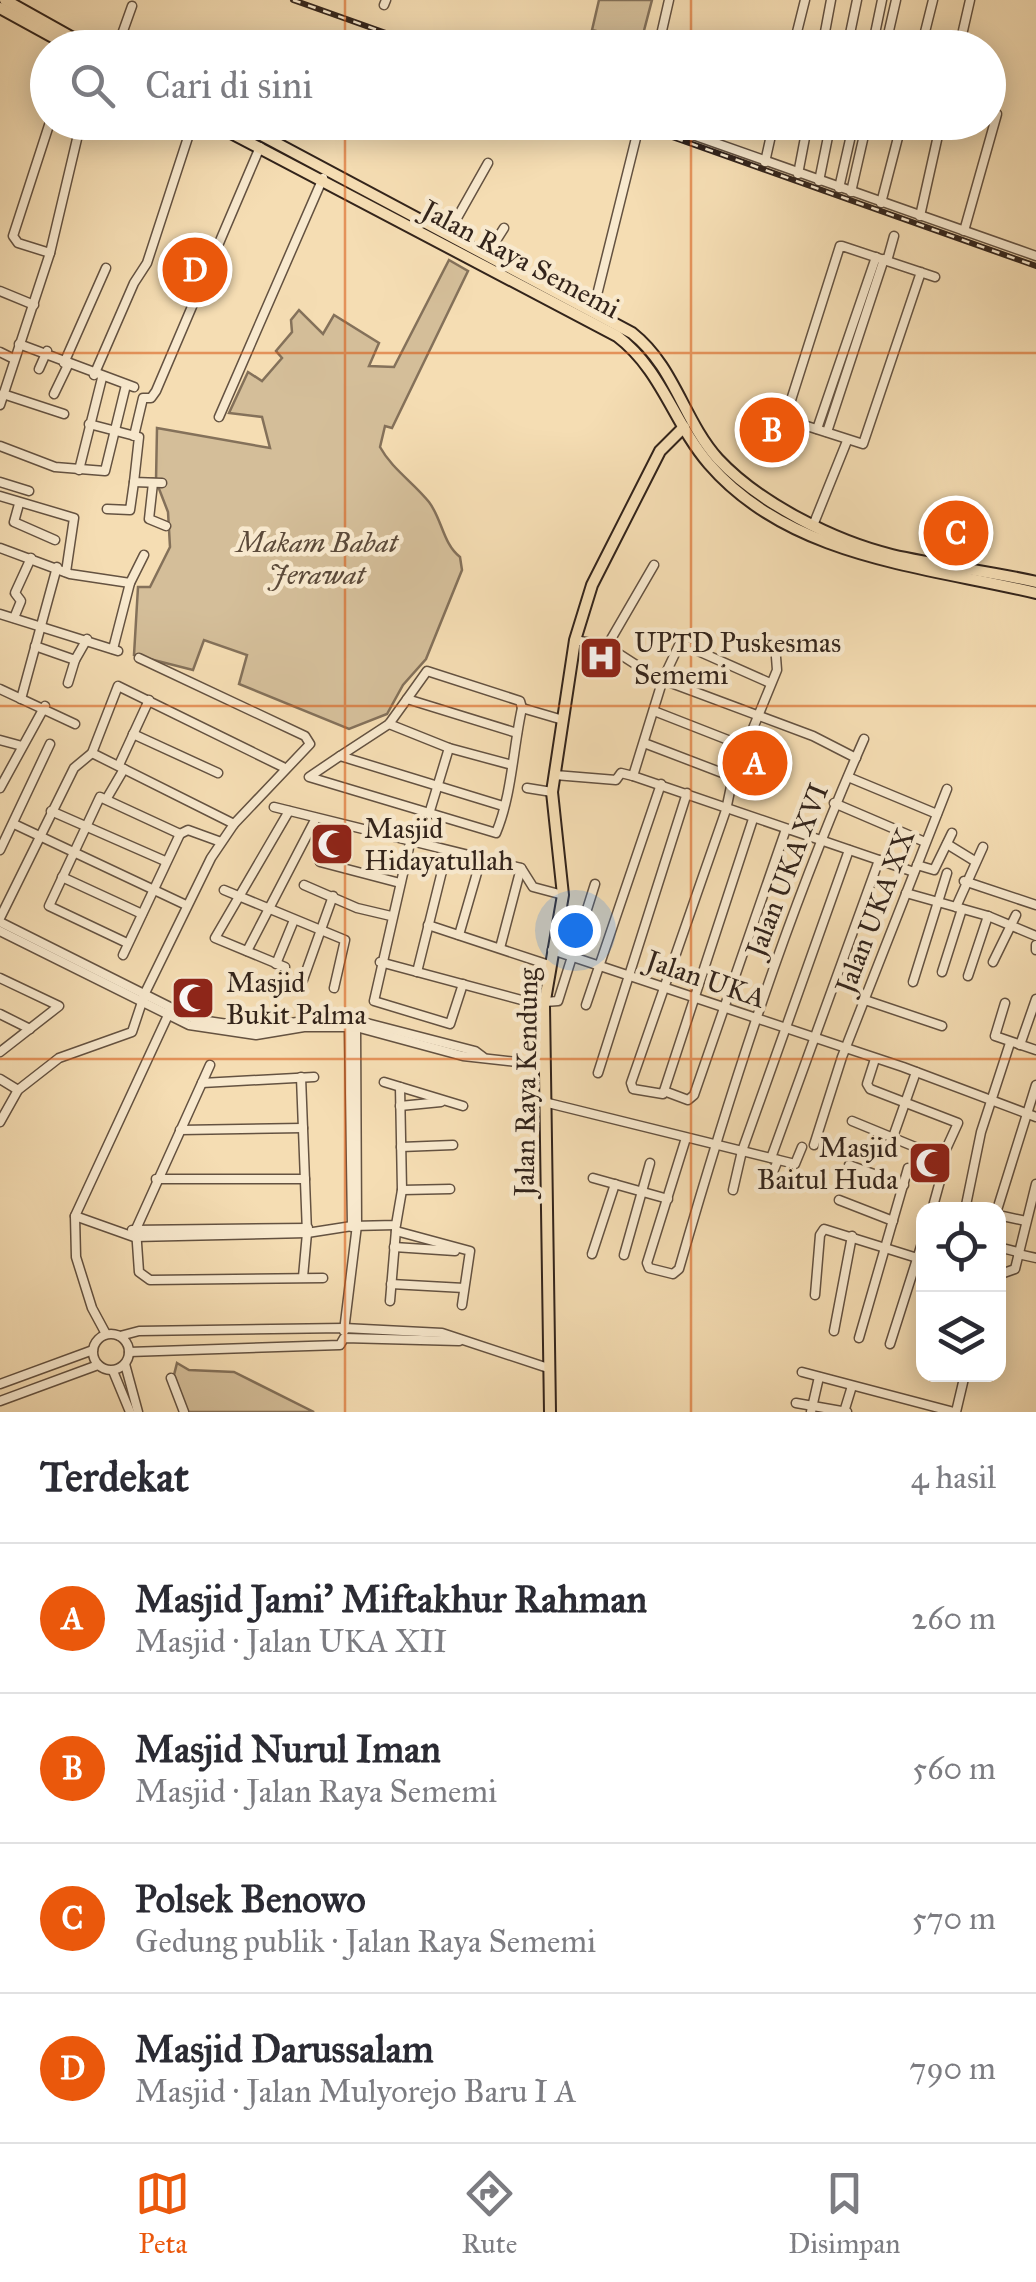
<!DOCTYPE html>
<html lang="id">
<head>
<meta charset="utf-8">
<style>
	body { margin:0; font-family:"IM FELL Great Primer",serif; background:#f7f7f7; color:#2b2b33 }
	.controls { position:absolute; right:30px; bottom:30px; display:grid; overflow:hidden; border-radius:20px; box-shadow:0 5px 25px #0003 }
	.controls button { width:90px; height:90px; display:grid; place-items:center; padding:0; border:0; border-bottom:2px solid #e1e1e2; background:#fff; color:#2b2b33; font:50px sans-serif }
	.you { position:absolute; left:575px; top:930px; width:35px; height:35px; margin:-25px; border:8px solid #fff; border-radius:50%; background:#1a73e8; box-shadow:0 0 0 15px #1a73e833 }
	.badge { display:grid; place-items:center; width:65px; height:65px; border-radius:50%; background:#ea580c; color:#fff; font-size:32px; font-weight:700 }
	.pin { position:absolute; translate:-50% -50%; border:5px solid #fff; box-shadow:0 2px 10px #0006 }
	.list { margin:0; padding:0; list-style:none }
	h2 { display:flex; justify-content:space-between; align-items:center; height:130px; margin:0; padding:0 40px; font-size:42px }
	h2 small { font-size:32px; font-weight:400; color:#7c7c81 }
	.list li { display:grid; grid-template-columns:65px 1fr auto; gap:30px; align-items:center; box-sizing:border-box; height:150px; padding:0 40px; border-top:2px solid #e1e1e2 }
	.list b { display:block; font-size:38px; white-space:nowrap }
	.list p { margin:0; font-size:32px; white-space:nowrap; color:#7c7c81 }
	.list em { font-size:32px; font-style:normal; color:#7c7c81 }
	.icon { flex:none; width:55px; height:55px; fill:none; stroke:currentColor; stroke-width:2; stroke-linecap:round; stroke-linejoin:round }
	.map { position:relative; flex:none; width:1036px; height:1412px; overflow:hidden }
	.search { position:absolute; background:#fff; box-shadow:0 5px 25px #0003; left:30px; right:30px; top:30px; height:110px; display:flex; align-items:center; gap:25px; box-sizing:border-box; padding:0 35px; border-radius:55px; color:#7c7c81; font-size:38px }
	.sheet { height:730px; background:#fff }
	nav { display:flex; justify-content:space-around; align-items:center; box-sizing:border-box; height:140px; border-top:2px solid #e1e1e2; background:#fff; font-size:28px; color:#7c7c81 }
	nav a { display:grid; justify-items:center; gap:5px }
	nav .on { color:#ea580c }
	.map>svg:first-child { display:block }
	.green { fill:#d4be99; stroke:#84715a; stroke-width:2.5 }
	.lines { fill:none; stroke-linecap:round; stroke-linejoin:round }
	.minor-casing { stroke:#645241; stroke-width:11 }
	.major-casing { stroke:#33241b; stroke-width:14 }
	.minor { stroke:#f8e9ce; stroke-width:8 }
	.major { stroke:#f5ddb3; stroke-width:10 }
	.rail-casing { stroke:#33241b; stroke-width:6 }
	.rail { stroke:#f8e9ce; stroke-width:2.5; stroke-dasharray:8; stroke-linecap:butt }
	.grid { fill:none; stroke:#d6540e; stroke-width:2.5; stroke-opacity:0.55 }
	.labels { text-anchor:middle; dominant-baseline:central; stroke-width:9; stroke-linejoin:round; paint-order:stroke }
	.street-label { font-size:28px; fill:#33241b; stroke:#f8e9ce }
	.park-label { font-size:28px; font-style:italic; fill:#5b4a3a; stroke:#f8e9ce }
	.poi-label { font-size:28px; fill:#33241b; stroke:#f8e9ce; text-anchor:start }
</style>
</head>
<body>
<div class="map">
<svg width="1036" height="1412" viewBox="0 0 1036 1412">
	<rect width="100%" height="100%" fill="#f5ddb3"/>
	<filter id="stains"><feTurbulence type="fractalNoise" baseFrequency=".002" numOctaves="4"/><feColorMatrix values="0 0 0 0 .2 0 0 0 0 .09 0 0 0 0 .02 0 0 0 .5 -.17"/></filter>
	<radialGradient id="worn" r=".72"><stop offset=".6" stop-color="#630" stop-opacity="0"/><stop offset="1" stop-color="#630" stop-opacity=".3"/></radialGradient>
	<!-- green -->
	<g class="green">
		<polygon points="599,0 652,0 641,42 592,30"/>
		<path d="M449 260 468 271 392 428 385 426 380 447C392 469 413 482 429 502 442 519 443 544 460 557L462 570 426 659 403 685 387 714 349 729 239 684 247 655 204 640 193 670 134 655 138 587H150L170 547 168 512 156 481 157 428 270 448 262 417 229 413 248 372 262 381 282 358 276 351 292 332 291 320 299 310 323 334 334 315 379 343 369 366 394 367Z"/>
		<polygon points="177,1363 189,1370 234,1372 314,1412 187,1412 174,1375"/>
	</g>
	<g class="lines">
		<defs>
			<g id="minor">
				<polyline points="384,5 386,0"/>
				<polyline points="117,48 132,6"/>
				<polyline points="658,48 669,0"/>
				<polyline points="793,48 805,0"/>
				<polyline points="822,48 831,0"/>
				<polyline points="847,48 857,0"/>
				<polyline points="872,48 882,0"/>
				<polyline points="885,48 896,0"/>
				<polyline points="921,48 933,0"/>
				<polyline points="959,48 970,0"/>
				<polyline points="656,122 1036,256"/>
				<polyline points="765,162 774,122"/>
				<polyline points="798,174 808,122"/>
				<polyline points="819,181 831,122"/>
				<polyline points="839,188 854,122"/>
				<polyline points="851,192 867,122"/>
				<polyline points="881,203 902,122"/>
				<polyline points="920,216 941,122"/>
				<polyline points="964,231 997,114"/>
				<polyline points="448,234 488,163"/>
				<polyline points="50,253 18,243 13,236 50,122"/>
				<polyline points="487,255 504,228"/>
				<polyline points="887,261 894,236"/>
				<polyline points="921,272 863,444 785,419 840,246 842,246 935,277"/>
				<polyline points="0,291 34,305"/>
				<polyline points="593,311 640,122"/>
				<polyline points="19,344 134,387"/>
				<polyline points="0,352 14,359"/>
				<polyline points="64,363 106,268"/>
				<polyline points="39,369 47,351"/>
				<polyline points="94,375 134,283 147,263 193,122"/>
				<polyline points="3,394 64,414"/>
				<polyline points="54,394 68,365"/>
				<polyline points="0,405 50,253 81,122"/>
				<polyline points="219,417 323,178"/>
				<polyline points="89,424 139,437 134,482 162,483"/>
				<polyline points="817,429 876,257"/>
				<polyline points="827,432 884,259"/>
				<polyline points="134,436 143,398 151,398 156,391 260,147"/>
				<polyline points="0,446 55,467 105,471 126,385"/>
				<polyline points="79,470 102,378"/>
				<polyline points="0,482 29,491"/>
				<polyline points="153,483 149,519 166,526"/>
				<polyline points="0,496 74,518 66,572"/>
				<polyline points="19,504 14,522 55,540"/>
				<polyline points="107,509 130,510 134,482"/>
				<polyline points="814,523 847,441"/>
				<polyline points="0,548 70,574 130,583 144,555"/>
				<polyline points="0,614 118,651"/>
				<polyline points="14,618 21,601 15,593 31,558"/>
				<polyline points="575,640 607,646 654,565"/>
				<polyline points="35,646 75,660 87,639"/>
				<polyline points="607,646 655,677 813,736 856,758"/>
				<polyline points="113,649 130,583"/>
				<polyline points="68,683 75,660"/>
				<polyline points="0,689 75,724"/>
				<polyline points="21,699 57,567"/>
				<polyline points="407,699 427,671 520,701 522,708"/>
				<polyline points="654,711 746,747"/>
				<polyline points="389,724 449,748 512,765"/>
				<polyline points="133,734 218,773"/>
				<polyline points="0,740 22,746"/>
				<polyline points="644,743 733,777"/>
				<polyline points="92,753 234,824"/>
				<polyline points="340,756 389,724 407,699 517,733"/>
				<polyline points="119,765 149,700"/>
				<polyline points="555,775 616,780 621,773 633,776 914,872"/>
				<polyline points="633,776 663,679 680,643 770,683"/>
				<polyline points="848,777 937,814"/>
				<polyline points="0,788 45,706"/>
				<polyline points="527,788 552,792"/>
				<polyline points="107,798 124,769"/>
				<polyline points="834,803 925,842"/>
				<path d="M503 806 340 756 309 777 496 833C512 795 513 748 522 708L563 720"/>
				<polyline points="274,807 521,868 533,887 563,895"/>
				<polyline points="51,811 165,861"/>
				<polyline points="429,814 449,748"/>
				<polyline points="753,819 663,1094 633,1089 631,1083 726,810 733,777 777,670 776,657"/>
				<polyline points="14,824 186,905"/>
				<polyline points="410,843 374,1001 450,1024 463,984"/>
				<polyline points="947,844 973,860"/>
				<polyline points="0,850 50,744"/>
				<polyline points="320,862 400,883"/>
				<polyline points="917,865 934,870 952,833"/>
				<polyline points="62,877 142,914"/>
				<polyline points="964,881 1036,905"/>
				<polyline points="304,885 357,908 391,916"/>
				<polyline points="224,890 345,940 334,988"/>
				<polyline points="906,893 988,916 1036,936"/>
				<polyline points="956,907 983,847"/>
				<polyline points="0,918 74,768 92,753 118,686 283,767"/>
				<polyline points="0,922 194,1019 255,1028 304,1021 363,1022 475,1051 483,1057"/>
				<polyline points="428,925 549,965"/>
				<polyline points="0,931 189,1025 256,1035 304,1027 356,1027 463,1056 544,1065"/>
				<polyline points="459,935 481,859"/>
				<polyline points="127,943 49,906 100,797 180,834 188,830 221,842"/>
				<polyline points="1036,945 1036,950"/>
				<polyline points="500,948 521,868"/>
				<polyline points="552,950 903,1067 1036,1117"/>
				<polyline points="247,951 316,818"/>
				<polyline points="123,955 180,834"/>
				<polyline points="380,962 544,1006"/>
				<polyline points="993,962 1016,915"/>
				<polyline points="276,964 294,920"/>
				<polyline points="285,967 215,938 289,811"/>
				<polyline points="417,972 447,851"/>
				<polyline points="942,972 962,909"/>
				<polyline points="968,976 988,916"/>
				<polyline points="0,978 59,1006 0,1052"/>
				<polyline points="303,980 333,896"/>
				<polyline points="913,982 947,873"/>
				<polyline points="865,1000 942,1026"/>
				<polyline points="545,1002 558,1001 595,884"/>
				<polyline points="1005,1003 995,1036 1036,1050"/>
				<polyline points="586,1005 661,784"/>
				<polyline points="0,1014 30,1029"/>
				<polyline points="349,1027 352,1227"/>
				<polyline points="1020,1045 1036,999"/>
				<polyline points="875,1059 867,1084 870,1089 958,1123 942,1158"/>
				<polyline points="210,1065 136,1229 139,1272 150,1280 323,1278"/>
				<polyline points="598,1073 687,793"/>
				<polyline points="301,1077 307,1233 303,1277"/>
				<polyline points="0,1079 18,1090"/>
				<polyline points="384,1082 463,1106"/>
				<polyline points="202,1083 314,1077"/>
				<polyline points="664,1091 688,1100 694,1095 786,829"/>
				<polyline points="544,1102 795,1164 802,1147"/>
				<polyline points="400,1106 441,1102"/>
				<polyline points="852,1121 942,1158"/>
				<polyline points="0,1122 18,1090 59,1058 132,1032 145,993 211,858 234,824 310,744 305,736 139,658"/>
				<polyline points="180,1130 303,1128"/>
				<polyline points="893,1137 916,1072"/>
				<path d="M686 1138 647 1263 649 1268 673 1274 679 1269C731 1088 788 911 864 739"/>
				<polyline points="814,1145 842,1057 947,789"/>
				<polyline points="401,1147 453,1145"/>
				<polyline points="771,1158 879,860"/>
				<polyline points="849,1165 904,1185"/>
				<polyline points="771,1177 778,1160"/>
				<polyline points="593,1178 668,1199"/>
				<polyline points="156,1179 305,1179"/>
				<polyline points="402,1190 450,1189"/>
				<polyline points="733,1190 742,1151 849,850"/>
				<polyline points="839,1200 893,1221"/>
				<polyline points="932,1210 945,1163 942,1158"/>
				<polyline points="965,1210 981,1132 1010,1043"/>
				<polyline points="997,1210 1036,1085"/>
				<polyline points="998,1215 1026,1221"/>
				<polyline points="75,1216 134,1237 307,1233 352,1226 396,1225 402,1190 400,1087"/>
				<polyline points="132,1230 308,1228"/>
				<polyline points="396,1231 470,1251 462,1305"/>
				<polyline points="394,1247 455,1251"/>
				<polyline points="998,1247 1018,1252"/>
				<polyline points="592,1254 615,1184"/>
				<polyline points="1018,1254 1036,1258"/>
				<polyline points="624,1255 650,1163"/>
				<polyline points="998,1275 1015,1269 1036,1184"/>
				<polyline points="391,1284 464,1288"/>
				<polyline points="815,1295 820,1235 824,1229 914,1257"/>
				<polyline points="390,1301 396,1230"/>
				<polyline points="344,1331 357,1225 356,1027"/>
				<polyline points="834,1331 852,1236"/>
				<circle cx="111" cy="1352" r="18"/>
				<polyline points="106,1334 92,1308 76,1257 75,1216 170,1011"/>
				<polyline points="120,1336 139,1331 344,1328 442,1333 548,1368"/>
				<polyline points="859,1338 908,1168 941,1179"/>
				<polyline points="890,1344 924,1237"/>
				<polyline points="129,1352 340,1345 344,1338 459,1341"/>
				<polyline points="125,1364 138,1412"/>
				<polyline points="113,1371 130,1412"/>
				<polyline points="802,1372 954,1412"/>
				<polyline points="171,1378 184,1412"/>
				<polyline points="0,1384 93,1350"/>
				<polyline points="0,1401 98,1365"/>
				<polyline points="796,1403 847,1412"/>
				<polyline points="811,1412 819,1377"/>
				<polyline points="844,1412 852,1386"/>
				<polyline points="956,1412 965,1374"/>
			</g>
			<g id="major">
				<polyline points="5,0 91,48"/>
				<polyline points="0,8 73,48"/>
				<path d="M210 122 617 336C662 370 673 422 709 464 790 558 924 566 1036 593"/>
				<path d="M237 122 632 333C675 367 683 420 718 459 759 503 834 541 892 555 940 566 989 571 1036 582"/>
				<polyline points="550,1412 544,1006 563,895 552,792 575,640 592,585 660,451 684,427"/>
			</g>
		</defs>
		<!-- minor casing -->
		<use href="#minor" class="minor-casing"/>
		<!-- major casing -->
		<use href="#major" class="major-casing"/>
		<!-- minor -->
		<use href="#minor" class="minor"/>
		<!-- major -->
		<use href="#major" class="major"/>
		<defs>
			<g id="rail">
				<polyline points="293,0 428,48"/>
				<polyline points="630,122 1036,266"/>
			</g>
		</defs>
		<!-- rail casing -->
		<use href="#rail" class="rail-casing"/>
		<!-- rail -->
		<use href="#rail" class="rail"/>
	</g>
	<!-- grid -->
	<path class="grid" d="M345 0V48M691 0V48M345 122V1412M691 122V1412M0 353H1036M0 706H1036M0 1059H1036"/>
	<!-- icons -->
	<defs>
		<symbol id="hospital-square" viewBox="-11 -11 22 22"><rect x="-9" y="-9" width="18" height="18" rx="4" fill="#8f2418" stroke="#f8e9ce"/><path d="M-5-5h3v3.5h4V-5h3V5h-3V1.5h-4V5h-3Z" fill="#fff"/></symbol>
		<symbol id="mosque-square" viewBox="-11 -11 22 22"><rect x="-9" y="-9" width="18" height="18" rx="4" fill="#8f2418" stroke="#f8e9ce"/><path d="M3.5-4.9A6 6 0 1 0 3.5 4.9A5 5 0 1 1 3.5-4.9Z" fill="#fff"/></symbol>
	</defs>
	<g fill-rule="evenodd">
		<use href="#hospital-square" x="576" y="633" width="50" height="50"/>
		<use href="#mosque-square" x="307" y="819" width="50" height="50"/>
		<use href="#mosque-square" x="168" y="973" width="50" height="50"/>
		<use href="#mosque-square" x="905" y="1138" width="50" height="50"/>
	</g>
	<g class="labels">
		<!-- street labels -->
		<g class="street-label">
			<text transform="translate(521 259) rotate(28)">Jalan Raya Sememi</text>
			<text transform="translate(787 870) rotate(-69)">Jalan UKA XVI</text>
			<text transform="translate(875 911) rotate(-69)">Jalan UKA XX</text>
			<text transform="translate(706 979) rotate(19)">Jalan UKA</text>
			<text transform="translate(526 1082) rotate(-89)">Jalan Raya Kendung</text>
		</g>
		<!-- park labels -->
		<g class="park-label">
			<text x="317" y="542">Makam Babat<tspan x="317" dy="32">Jerawat</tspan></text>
		</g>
		<!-- poi labels -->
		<g class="poi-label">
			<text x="634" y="642">UPTD Puskesmas<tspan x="634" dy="32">Sememi</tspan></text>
			<text x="364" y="828">Masjid<tspan x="364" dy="32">Hidayatullah</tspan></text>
			<text x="226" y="982">Masjid<tspan x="226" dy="32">Bukit Palma</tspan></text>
			<text x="898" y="1147" text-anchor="end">Masjid<tspan x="898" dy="32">Baitul Huda</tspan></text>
		</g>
	</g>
	<rect width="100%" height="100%" filter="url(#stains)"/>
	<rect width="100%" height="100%" fill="url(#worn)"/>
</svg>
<div class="controls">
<button><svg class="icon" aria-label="locate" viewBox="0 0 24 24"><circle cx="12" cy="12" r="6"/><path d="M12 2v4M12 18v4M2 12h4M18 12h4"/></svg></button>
<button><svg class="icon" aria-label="layers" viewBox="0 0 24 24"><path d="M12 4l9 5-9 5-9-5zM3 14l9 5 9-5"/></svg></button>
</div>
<div class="you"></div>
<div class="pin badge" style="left:755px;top:763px">A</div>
<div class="pin badge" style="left:772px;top:430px">B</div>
<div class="pin badge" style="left:956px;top:533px">C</div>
<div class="pin badge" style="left:195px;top:270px">D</div>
<div class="search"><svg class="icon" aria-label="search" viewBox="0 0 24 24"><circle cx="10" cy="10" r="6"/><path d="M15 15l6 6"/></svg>Cari di sini</div>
</div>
<section class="sheet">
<h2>Terdekat<small>4 hasil</small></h2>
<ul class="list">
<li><span class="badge">A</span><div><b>Masjid Jami' Miftakhur Rahman</b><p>Masjid · Jalan UKA XII</p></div><em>260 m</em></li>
<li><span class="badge">B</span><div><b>Masjid Nurul Iman</b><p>Masjid · Jalan Raya Sememi</p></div><em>560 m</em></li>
<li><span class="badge">C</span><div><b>Polsek Benowo</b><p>Gedung publik · Jalan Raya Sememi</p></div><em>570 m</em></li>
<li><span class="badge">D</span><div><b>Masjid Darussalam</b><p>Masjid · Jalan Mulyorejo Baru I A</p></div><em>790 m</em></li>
</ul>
</section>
<nav>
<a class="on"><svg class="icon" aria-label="map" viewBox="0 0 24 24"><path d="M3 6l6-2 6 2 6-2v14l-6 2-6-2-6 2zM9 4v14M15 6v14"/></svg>Peta</a>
<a><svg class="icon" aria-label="directions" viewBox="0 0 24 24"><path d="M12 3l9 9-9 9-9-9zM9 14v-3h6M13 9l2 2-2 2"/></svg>Rute</a>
<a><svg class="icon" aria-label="saved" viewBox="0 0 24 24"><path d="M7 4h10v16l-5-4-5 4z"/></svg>Disimpan</a>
</nav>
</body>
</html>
